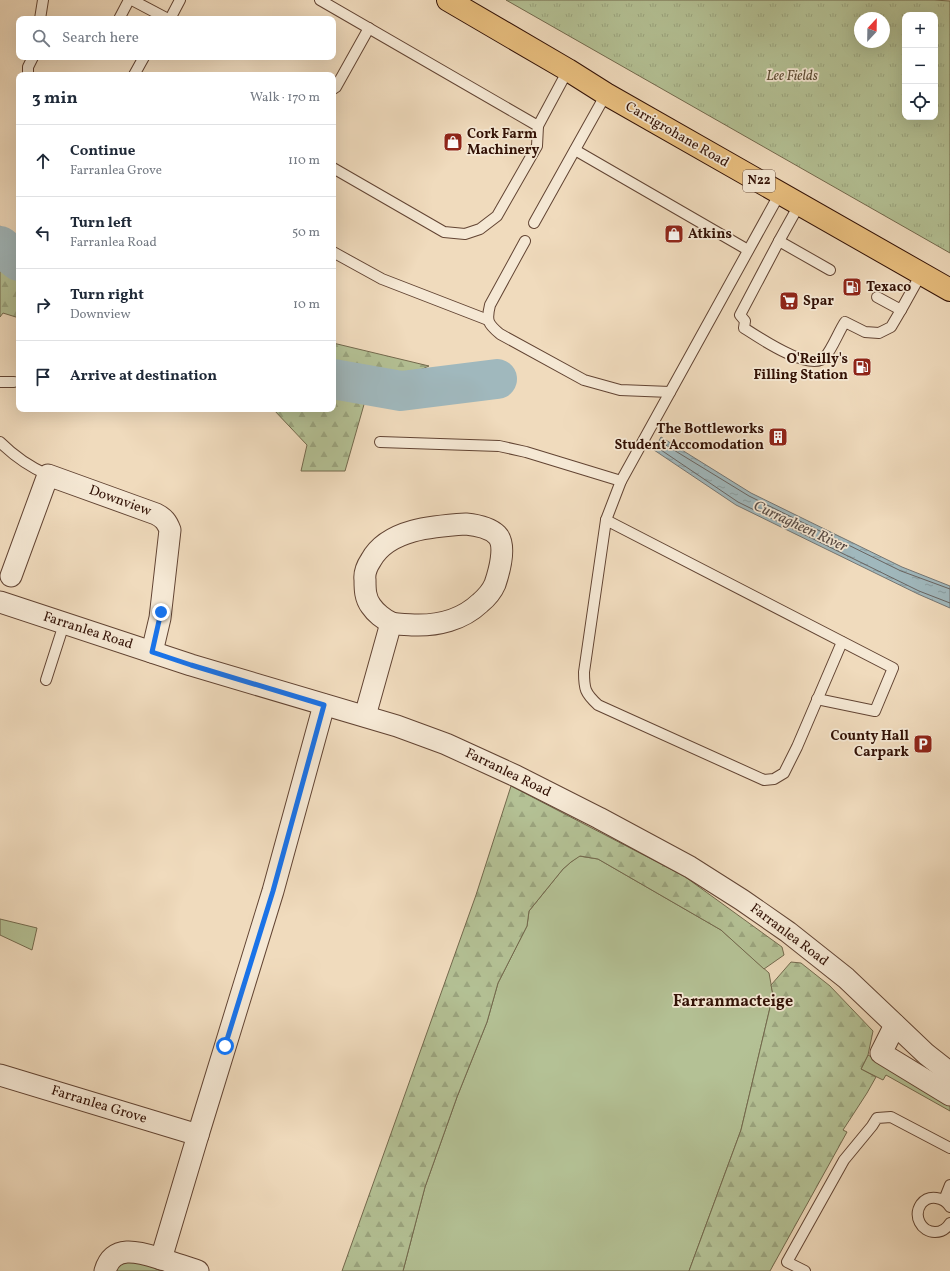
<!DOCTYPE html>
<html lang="en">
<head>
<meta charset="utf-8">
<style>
	body { margin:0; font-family:Vollkorn,serif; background:#f2f2f3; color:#1f2937 }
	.controls { position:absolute; right:12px; top:12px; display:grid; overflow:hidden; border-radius:8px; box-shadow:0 4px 16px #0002 }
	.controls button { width:36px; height:36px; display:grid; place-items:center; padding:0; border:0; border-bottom:1px solid #e0e1e3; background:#fff; color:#1f2937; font:20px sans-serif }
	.compass { position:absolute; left:854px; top:12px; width:36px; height:36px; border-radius:50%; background:#fff; box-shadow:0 4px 16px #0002; rotate:22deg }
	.stop { position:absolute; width:12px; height:12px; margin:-9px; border:3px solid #1a73e8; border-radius:50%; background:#fff }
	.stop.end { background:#1a73e8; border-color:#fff; box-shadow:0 1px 4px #0008 }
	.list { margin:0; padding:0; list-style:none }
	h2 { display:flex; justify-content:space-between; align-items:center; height:52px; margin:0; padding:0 16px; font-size:17px }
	h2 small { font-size:13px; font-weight:400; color:#747a83 }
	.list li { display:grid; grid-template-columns:26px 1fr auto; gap:12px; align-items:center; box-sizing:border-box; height:72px; padding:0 16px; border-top:1px solid #e0e1e3 }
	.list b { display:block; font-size:15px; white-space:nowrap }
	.list p { margin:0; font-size:13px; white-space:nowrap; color:#747a83 }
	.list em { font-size:13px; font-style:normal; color:#747a83 }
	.icon { flex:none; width:22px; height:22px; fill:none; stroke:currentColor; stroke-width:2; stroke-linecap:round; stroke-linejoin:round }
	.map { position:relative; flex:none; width:950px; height:1271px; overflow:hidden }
	.search { position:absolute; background:#fff; box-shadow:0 4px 16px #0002; left:16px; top:16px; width:320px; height:44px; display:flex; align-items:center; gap:10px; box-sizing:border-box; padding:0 14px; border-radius:8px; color:#747a83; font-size:15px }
	.panel { position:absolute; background:#fff; box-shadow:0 4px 16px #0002; left:16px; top:72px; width:320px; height:340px; border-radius:8px }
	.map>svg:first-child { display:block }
	.green { fill:#b4c195; stroke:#73694d }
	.forest { fill:url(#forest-firs); stroke:#73694d }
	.park { fill:url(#park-tufts); stroke:#73694d; fill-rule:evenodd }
	.water { fill:url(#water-ripples); stroke:#747573 }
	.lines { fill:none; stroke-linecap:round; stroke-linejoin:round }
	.shore { stroke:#696461; stroke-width:1 }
	.river { stroke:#a0b8bd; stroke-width:40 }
	.service-casing { stroke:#624433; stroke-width:12 }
	.minor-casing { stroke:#624433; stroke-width:23 }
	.trunk-casing { stroke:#321105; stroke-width:24 }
	.service { stroke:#f5e8d4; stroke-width:10 }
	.minor { stroke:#f5e8d4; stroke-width:21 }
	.trunk { stroke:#e8be7e; stroke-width:22 }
	.route { stroke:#1a73e8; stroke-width:5 }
	.labels { text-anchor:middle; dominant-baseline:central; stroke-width:3.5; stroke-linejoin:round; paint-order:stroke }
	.shield { fill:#f5e8d4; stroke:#6c5243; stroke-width:1 }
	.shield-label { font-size:13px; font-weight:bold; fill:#321105 }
	.park-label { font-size:14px; font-style:italic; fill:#604f37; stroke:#f5e8d4 }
	.poi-label { font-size:14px; font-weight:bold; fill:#321105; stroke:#f5e8d4; text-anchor:start }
	.street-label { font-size:14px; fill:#321105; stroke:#f5e8d4 }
	.water-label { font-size:15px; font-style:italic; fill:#584b45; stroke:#f5e8d4 }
	.quarter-label { font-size:16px; font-weight:bold; fill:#321105; stroke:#f5e8d4 }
</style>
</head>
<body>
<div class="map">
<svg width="950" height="1271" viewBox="0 0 950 1271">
	<defs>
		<pattern id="forest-firs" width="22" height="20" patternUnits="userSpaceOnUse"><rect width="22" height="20" fill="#b4c195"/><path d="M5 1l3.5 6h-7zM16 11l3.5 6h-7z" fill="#9ba57f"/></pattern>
		<pattern id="park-tufts" width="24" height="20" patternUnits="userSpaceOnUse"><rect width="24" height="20" fill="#b4c195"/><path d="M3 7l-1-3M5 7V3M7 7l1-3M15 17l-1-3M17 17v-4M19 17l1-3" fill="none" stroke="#9ba57f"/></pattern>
		<pattern id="water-ripples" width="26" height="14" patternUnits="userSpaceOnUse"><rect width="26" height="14" fill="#a0b8bd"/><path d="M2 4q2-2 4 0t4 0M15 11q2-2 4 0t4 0" fill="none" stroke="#8a9da1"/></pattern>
	</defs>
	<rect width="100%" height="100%" fill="#f0dbbd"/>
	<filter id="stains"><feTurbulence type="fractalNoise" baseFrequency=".005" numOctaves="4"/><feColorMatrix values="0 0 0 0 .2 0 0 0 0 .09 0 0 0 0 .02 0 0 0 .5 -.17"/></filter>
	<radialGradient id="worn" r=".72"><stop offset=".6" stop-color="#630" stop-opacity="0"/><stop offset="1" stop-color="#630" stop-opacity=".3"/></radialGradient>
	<!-- green -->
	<g class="green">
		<polygon points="579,856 598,859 721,930 769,973 773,995 741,1130 689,1271 403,1271 425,1187 457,1097 487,1022 498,983 527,926 529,911 563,869 571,862"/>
		<polygon points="0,919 37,928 32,950 0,935"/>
		<polygon points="868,1055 950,1102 950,1111 886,1075 883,1080 861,1069"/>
		<polygon points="122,1261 138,1262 165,1271 113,1271"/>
	</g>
	<!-- forest -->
	<g class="forest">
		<polygon points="0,226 19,240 19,318 3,313 0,317"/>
		<polygon points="333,343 429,366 367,394 345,471 301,471 307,445 273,409 333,409"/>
		<polygon points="511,786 684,876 782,947 784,955 764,969 721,930 598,859 580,856 571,862 563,869 529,911 527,926 498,983 487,1022 457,1097 425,1187 403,1271 342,1271 476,895"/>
		<polygon points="791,962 801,963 830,986 873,1031 868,1055 861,1069 876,1077 867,1093 843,1130 847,1132 770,1271 689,1271 741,1130 773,995 771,985"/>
	</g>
	<!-- park -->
	<path class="park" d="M506 0H934L950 1V253ZM905 15H935V117H905ZM860 18H884V42H860Z"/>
	<!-- water -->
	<polygon class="water" points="661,437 751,493 902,567 950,586 950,608 918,594 736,505 654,450"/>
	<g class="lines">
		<!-- shore -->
		<polyline class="shore" points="950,589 901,571 749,496 664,444 662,444 660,447 661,450 738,502 919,591 950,603"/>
		<!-- river -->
		<g class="river">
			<polyline points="0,246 19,261"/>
			<polyline points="333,379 401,391 497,379"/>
		</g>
		<defs>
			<g id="service">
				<polyline points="132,0 168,19"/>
				<polyline points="320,0 538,126 568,70"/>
				<polyline points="40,19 43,0"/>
				<polyline points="119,19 129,0"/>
				<polyline points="170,19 180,0"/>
				<polyline points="28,75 28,67 33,57"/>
				<polyline points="134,75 144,57"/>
				<polyline points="333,89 336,87 369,28"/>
				<polyline points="575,150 748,250"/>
				<polyline points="333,168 444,232 465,234 480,229 497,216 537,146 538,126"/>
				<path d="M780 193 621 481 606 520 584 672C584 689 585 693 598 705L764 780 774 779 784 773 797 747 842 642"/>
				<polyline points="799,205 779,241 830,270"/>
				<polyline points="534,223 606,94"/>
				<path d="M525 241 490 305C486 321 488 324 500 334L584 380 620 390 670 392"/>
				<path d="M779 241 740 315 745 321 744 328C758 337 811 373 825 357 832 349 839 331 845 322L865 332 879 333 891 327 901 310"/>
				<polyline points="333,252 382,279 488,320"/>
				<polyline points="877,297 901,310 921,274"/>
				<polyline points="0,382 14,382"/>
				<path d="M0 442C14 456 30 467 48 475"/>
				<polyline points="380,442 499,446 526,452 621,481"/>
				<polyline points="606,520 893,668 875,711 817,699"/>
				<polyline points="46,680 64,624"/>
				<polyline points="944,1200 950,1185"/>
				<path d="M950 1207C944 1197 929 1194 921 1204 913 1216 921 1232 935 1232 942 1232 947 1228 950 1223"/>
				<polyline points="805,1271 787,1262 844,1160 872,1126 877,1118 891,1117 950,1148"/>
			</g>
			<g id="minor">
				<path d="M466 524C476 525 489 527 497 535 507 545 499 572 495 584 492 591 486 598 480 603 462 620 437 626 413 625 406 624 398 625 392 623 384 620 375 612 371 606 365 598 365 589 365 580 364 573 367 566 371 560 388 529 434 526 466 524Z"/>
				<path d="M11 576 48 475 156 514C164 518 167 522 170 530L160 618 152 652"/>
				<polyline points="0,602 191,665 397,726 446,744 516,776 599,818 690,867 742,900 788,932 846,978 926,1054 950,1073"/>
				<polyline points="365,716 391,623"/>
				<polyline points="895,1025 881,1053 950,1095"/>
				<polyline points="0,1075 198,1135 273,891 324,705"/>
				<polyline points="161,1259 198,1135"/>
				<path d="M105 1271C114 1241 144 1254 165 1260 176 1264 187 1267 198 1271"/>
			</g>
			<polyline id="trunk" points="448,0 568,70 606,94 950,290"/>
		</defs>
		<!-- service casing -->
		<use href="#service" class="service-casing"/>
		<!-- minor casing -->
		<use href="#minor" class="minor-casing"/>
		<!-- trunk casing -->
		<use href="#trunk" class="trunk-casing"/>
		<!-- service -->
		<use href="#service" class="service"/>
		<!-- minor -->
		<use href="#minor" class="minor"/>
		<!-- trunk -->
		<use href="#trunk" class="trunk"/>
	</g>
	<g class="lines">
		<!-- route -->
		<polyline class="route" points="161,612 152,652 191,665 324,705 273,891 225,1046"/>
	</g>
	<!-- icons -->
	<defs>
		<symbol id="shop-square" viewBox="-11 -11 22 22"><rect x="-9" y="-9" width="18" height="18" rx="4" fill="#8f2418" stroke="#f5e8d4"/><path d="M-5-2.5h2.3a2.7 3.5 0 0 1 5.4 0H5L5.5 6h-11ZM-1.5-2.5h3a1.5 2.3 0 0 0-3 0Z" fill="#fff"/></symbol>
		<symbol id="fuel-square" viewBox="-11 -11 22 22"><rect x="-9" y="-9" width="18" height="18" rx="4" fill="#8f2418" stroke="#f5e8d4"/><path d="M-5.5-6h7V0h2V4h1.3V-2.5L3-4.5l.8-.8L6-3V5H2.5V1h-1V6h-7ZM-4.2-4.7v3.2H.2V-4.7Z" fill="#fff"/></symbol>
		<symbol id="supermarket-square" viewBox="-11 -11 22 22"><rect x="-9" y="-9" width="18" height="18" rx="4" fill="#8f2418" stroke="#f5e8d4"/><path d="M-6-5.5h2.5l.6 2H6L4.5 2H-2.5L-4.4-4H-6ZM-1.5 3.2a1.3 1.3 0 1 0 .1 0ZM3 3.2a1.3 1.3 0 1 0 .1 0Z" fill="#fff"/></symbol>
		<symbol id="building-square" viewBox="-11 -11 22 22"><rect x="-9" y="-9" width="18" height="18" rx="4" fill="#8f2418" stroke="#f5e8d4"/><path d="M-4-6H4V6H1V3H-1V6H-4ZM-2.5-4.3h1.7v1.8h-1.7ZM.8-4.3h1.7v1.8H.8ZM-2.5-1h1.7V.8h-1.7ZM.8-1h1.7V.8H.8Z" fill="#fff"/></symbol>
		<symbol id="parking-square" viewBox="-11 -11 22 22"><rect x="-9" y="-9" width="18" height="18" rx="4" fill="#8f2418" stroke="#f5e8d4"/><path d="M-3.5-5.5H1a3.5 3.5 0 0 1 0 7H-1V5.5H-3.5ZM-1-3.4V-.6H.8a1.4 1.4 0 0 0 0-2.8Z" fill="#fff"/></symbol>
	</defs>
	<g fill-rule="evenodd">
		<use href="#shop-square" x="442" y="131" width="22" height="22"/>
		<use href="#shop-square" x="663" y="223" width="22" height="22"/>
		<use href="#fuel-square" x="841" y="276" width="22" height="22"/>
		<use href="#supermarket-square" x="778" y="290" width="22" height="22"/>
		<use href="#fuel-square" x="851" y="356" width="22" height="22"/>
		<use href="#building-square" x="767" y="426" width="22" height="22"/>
		<use href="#parking-square" x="912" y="733" width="22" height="22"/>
	</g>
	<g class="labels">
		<!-- shield labels -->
		<rect class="shield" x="743" y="170" width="32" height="22" rx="3"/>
		<g class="shield-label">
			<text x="759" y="181">N22</text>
		</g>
		<!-- park labels -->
		<g class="park-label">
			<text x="792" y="76">Lee Fields</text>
		</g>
		<!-- poi labels -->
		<g class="poi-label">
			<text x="467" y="134">Cork Farm<tspan x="467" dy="16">Machinery</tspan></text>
			<text x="688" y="234">Atkins</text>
			<text x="866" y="287">Texaco</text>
			<text x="803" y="301">Spar</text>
			<text x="848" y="359" text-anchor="end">O'Reilly's<tspan x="848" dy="16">Filling Station</tspan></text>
			<text x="764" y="429" text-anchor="end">The Bottleworks<tspan x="764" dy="16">Student Accomodation</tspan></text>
			<text x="909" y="736" text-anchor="end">County Hall<tspan x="909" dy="16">Carpark</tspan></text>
		</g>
		<!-- street labels -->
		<g class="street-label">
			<text transform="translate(677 135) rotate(30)">Carrigrohane Road</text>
			<text transform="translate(120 501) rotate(20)">Downview</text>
			<text transform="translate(88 631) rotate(18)">Farranlea Road</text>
			<text transform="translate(508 773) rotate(26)">Farranlea Road</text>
			<text transform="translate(789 935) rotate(37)">Farranlea Road</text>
			<text transform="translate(99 1105) rotate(17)">Farranlea Grove</text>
		</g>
		<!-- water labels -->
		<g class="water-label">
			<text transform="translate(800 527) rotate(25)">Curragheen River</text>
		</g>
		<!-- quarter labels -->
		<g class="quarter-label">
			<text x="733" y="1002">Farranmacteige</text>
		</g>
	</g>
	<rect width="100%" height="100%" filter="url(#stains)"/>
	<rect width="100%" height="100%" fill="url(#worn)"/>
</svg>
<div class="controls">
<button>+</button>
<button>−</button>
<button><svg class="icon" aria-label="locate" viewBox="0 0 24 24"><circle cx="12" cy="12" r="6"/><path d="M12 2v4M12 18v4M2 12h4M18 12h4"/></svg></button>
</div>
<svg class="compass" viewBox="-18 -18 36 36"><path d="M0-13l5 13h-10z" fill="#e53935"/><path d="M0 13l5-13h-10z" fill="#747a83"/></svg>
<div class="stop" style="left:225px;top:1046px"></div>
<div class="stop end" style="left:161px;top:612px"></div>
<div class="search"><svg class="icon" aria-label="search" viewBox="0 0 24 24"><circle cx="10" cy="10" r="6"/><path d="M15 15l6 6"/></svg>Search here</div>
<section class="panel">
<h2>3 min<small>Walk · 170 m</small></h2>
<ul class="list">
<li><svg class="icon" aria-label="ahead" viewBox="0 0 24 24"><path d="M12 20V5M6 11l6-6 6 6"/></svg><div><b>Continue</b><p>Farranlea Grove</p></div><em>110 m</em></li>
<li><svg class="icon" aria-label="left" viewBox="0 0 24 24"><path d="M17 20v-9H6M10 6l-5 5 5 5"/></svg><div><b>Turn left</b><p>Farranlea Road</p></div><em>50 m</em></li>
<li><svg class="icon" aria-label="right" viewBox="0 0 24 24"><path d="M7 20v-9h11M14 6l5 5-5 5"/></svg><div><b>Turn right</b><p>Downview</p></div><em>10 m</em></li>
<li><svg class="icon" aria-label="arrive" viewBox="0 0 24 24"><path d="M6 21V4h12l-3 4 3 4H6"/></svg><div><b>Arrive at destination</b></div></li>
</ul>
</section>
</div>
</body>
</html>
